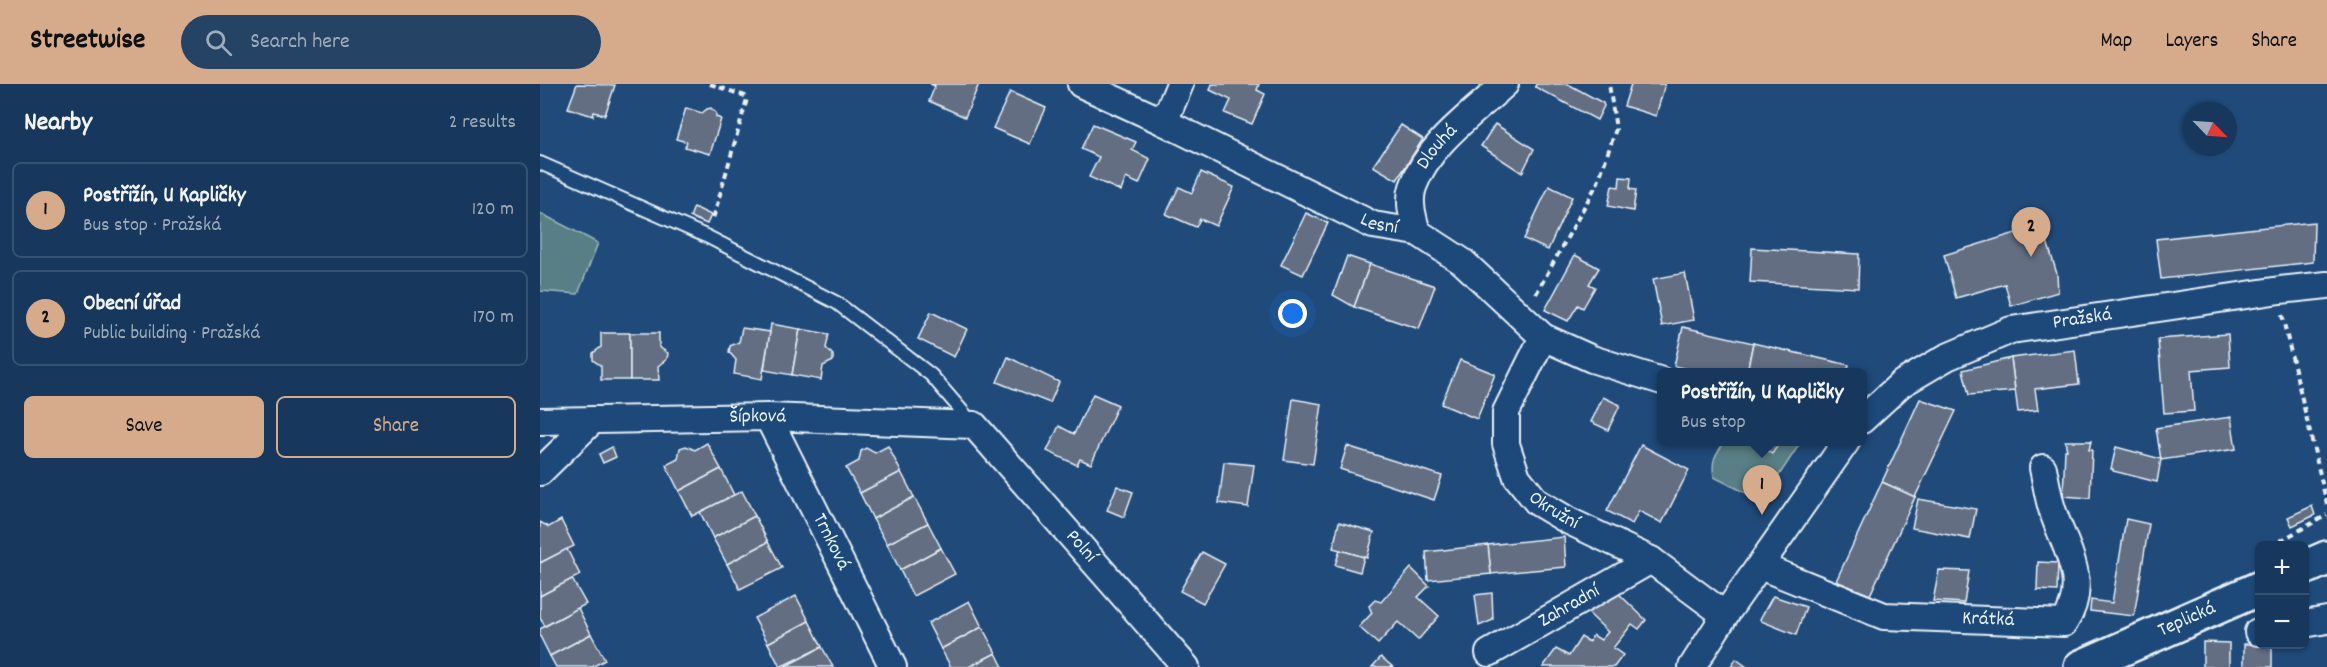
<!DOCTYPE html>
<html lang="en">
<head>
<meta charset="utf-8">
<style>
	body { margin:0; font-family:Dekko,sans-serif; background:#244365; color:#f1f3f6 }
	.controls { position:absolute; right:18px; bottom:18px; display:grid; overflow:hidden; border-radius:9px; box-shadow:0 2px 4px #0004 }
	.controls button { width:54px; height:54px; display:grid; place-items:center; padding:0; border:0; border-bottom:2px solid #365272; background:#17385c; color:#f1f3f6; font:30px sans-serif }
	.compass { position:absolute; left:1643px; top:18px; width:54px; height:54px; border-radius:50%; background:#17385c; box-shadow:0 2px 4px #0004; rotate:115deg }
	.you { position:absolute; left:753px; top:230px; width:21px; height:21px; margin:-15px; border:4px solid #fff; border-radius:50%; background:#1a73e8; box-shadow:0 0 0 9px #1a73e833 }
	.badge { display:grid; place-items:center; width:39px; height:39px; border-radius:50%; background:#d6ab8b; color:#111; font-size:20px; font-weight:700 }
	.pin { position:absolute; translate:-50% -50px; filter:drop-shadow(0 2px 3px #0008) }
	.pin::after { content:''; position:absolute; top:32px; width:21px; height:18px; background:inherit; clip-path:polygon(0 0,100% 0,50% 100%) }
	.popup { position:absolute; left:1117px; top:284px; width:210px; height:78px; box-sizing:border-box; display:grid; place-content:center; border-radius:9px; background:#17385c; filter:drop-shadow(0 2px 4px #0005); font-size:20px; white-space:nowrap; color:#9eacbb }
	.popup b { font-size:22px; color:#f1f3f6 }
	.popup::after { content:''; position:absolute; left:50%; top:100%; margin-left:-12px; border:12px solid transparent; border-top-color:#17385c }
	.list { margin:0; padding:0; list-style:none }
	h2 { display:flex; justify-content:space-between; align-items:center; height:78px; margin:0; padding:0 24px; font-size:26px }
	h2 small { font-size:20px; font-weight:400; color:#9eacbb }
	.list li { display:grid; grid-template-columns:39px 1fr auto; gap:18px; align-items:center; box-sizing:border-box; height:96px; margin:0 12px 12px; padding:0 12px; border:2px solid #365272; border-radius:9px }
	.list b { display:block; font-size:22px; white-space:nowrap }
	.list p { margin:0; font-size:20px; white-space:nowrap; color:#9eacbb }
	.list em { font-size:20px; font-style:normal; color:#9eacbb }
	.actions { display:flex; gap:12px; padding:18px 24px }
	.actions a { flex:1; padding:14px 0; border:2px solid #d6ab8b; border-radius:9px; text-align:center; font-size:21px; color:#d6ab8b }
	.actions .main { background:#d6ab8b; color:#111 }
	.icon { flex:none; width:33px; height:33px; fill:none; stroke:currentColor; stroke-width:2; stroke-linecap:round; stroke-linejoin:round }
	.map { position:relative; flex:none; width:1787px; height:583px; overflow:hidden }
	header { display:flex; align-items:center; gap:36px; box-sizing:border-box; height:84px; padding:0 30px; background:#d6ab8b; color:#111 }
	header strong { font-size:28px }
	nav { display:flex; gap:33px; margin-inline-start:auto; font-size:21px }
	.search { width:420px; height:54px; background:#244365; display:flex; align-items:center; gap:15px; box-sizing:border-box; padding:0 21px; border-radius:33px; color:#9eacbb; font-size:22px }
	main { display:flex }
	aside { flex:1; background:#17385c }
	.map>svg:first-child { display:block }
	.green { fill:#587f85; stroke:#a0b8be; stroke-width:1.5 }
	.building { fill:#646e83; stroke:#e8f1f8; stroke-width:1.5 }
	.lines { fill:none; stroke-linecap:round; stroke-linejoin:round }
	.lane-casing { stroke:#e8f1f8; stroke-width:16 }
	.street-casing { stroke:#e8f1f8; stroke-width:30 }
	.secondary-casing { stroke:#e8f1f8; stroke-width:38 }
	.path { stroke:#e8f1f8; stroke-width:4; stroke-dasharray:6 4.5; stroke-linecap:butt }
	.lane { stroke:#1f4a7a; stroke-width:12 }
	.street { stroke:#1f4a7a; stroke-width:26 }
	.secondary { stroke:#1f4a7a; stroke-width:33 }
	.labels { text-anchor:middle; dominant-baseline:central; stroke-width:6; stroke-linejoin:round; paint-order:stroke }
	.street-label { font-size:20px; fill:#e8f1f8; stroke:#1f4a7a }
</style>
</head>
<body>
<header>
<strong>Streetwise</strong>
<div class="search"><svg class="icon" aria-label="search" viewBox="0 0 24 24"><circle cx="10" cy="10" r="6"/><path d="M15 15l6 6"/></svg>Search here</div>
<nav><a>Map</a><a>Layers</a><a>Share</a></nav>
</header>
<main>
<aside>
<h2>Nearby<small>2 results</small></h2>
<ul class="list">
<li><span class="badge">1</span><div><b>Postřižín, U Kapličky</b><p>Bus stop · Pražská</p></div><em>120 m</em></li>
<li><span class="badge">2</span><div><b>Obecní úřad</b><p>Public building · Pražská</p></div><em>170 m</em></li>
</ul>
<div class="actions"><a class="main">Save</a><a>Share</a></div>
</aside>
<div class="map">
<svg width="1787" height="583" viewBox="0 0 1787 583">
	<rect width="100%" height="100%" fill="#1f4a7a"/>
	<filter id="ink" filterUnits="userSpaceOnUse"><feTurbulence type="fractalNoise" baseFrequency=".0167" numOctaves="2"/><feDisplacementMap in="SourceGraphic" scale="12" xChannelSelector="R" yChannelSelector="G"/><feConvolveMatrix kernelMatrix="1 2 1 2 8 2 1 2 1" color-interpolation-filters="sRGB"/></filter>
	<g filter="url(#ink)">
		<!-- green -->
		<g class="green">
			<polygon points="0,129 58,159 38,210 0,207"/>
			<path d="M1185 358H1261L1222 417 1174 393C1171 377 1175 370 1185 358Z"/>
		</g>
		<!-- building -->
		<g class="building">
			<polygon points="37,0 75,1 65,31 54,28 53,32 28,24"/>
			<polygon points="390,0 439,0 425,33 389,17 395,2"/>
			<polygon points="672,0 719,0 717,6 725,10 712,40 685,29 691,16 670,6"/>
			<polygon points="996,0 1028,0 1063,19 1064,22 1057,36 995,3"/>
			<polygon points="1091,0 1125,0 1116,32 1084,22"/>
			<polygon points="470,8 506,24 490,60 453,44"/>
			<polygon points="146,24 162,29 167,25 171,24 176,29 176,33 181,35 170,70 145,63 147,58 136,55"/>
			<polygon points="553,40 596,58 592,66 610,75 599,100 586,94 581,107 549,93 559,73 541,65"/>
			<polygon points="955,40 994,65 982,89 941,62"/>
			<polygon points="861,41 883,55 857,96 833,82"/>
			<polygon points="661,88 694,103 676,142 660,135 656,143 626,130 639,103 652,109"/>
			<polygon points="1080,93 1091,94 1090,105 1096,106 1093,127 1068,122 1072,102 1079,103"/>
			<polygon points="1009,102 1032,113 1008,166 984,155"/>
			<polygon points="154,123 171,131 167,140 150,133"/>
			<polygon points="766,129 788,139 763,191 741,181"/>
			<polygon points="1774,138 1773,178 1621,195 1616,155"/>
			<polygon points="1502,141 1517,190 1518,208 1471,222 1465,200 1416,214 1404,171"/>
			<polygon points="1212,164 1319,170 1318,204 1210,198"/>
			<polygon points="1035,171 1059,184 1049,200 1055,203 1043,224 1038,221 1028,237 1005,226"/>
			<polygon points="807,172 830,180 814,223 793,211"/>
			<polygon points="830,180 895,202 879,245 814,223"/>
			<polygon points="1145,189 1154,236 1122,242 1113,195"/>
			<polygon points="391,228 427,245 414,273 378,255"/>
			<polygon points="231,240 260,245 252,291 224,286"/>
			<polygon points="1143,243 1213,259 1207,288 1163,288 1134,282"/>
			<polygon points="202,244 230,248 222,295 194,290 196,276 189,268 190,262 199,258"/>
			<polygon points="260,245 289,250 286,264 293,271 293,277 283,282 281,296 252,291"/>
			<polygon points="61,249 90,249 90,296 61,296 61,282 53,276 53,269 61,263"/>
			<polygon points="90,249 119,249 119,263 128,269 127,275 118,282 119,296 90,296"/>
			<polygon points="1688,250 1690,283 1651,286 1654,327 1624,329 1618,255"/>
			<polygon points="1213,259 1309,281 1307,288 1207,288"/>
			<polygon points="1535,266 1539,300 1495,305 1498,326 1478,328 1471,274"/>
			<polygon points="468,273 519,298 510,319 457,298"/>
			<polygon points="1471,274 1475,307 1429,311 1423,286"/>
			<polygon points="920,276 955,290 937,335 901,320"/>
			<polygon points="553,310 578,321 551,380 540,375 537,381 507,367 519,342 534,350"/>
			<polygon points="1063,313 1080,321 1068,346 1051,338"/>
			<polygon points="753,315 782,320 773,380 744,376"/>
			<polygon points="1380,315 1416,327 1375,413 1342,398"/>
			<polygon points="1691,333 1696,365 1621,376 1616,344"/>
			<polygon points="1525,357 1551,357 1549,366 1552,366 1550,414 1523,412 1525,366 1527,366"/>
			<polygon points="1215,358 1240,358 1232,370"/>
			<polygon points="167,359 181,385 139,407 126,381 138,375 140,364 146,362 155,366"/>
			<polygon points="1101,361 1149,386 1122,439 1099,427 1092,440 1067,427"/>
			<polygon points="348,362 361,388 320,409 306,384 319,377 321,367 326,364 335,369"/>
			<polygon points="807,362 902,392 894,416 800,385"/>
			<polygon points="72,363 76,373 63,379 59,370"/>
			<polygon points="1576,363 1621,375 1617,398 1573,387 1573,385 1571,385"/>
			<polygon points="684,378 714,381 708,423 679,419"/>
			<polygon points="181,385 194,411 152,432 139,407"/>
			<polygon points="361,388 374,413 333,435 320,409"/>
			<polygon points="1342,398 1375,413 1330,511 1296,497"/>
			<polygon points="577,402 593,408 584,433 567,426"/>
			<polygon points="202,407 215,432 173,454 160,428"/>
			<polygon points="374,413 388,439 347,460 333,435"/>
			<polygon points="1378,415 1436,425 1430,455 1372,444"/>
			<polygon points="1772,422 1775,431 1752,442 1748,433"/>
			<polygon points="215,432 228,458 187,480 173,454"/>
			<polygon points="1586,435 1609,440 1594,532 1550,527 1551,516 1572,519"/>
			<polygon points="21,436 34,462 0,479 0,438 9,443"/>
			<polygon points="799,438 834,448 827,474 793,464"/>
			<polygon points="388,439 401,464 360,486 347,460"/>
			<polygon points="1024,453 1026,483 951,490 948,461"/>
			<polygon points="228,458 242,484 200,505 187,480"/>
			<polygon points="948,461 951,490 888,496 886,468"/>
			<polygon points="401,464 415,490 373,512 360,486"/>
			<polygon points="27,465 40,491 0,512 0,479"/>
			<polygon points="800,466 824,473 820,488 795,481"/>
			<polygon points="662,468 685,480 663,519 640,507"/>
			<polygon points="1498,478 1518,479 1517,507 1497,506"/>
			<polygon points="871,484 889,502 878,513 899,532 878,556 858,538 838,560 819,543 832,529 829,522 835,516 841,518"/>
			<polygon points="1399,486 1429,487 1424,519 1393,517"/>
			<polygon points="32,495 46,520 5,542 0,534 0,512"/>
			<polygon points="1077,508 1106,536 1099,545 1092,540 1073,564 1083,571 1074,583 1003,583 1016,565 1029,572 1041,553 1049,558 1053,551 1061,556 1068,548 1046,527"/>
			<polygon points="952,509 953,536 939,542 935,511"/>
			<polygon points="256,512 269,537 228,559 214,534"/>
			<polygon points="1233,512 1266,523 1256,551 1221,537 1220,535"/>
			<polygon points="429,517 442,543 401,565 388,539"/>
			<polygon points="38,524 51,550 10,572 0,552 0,545"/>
			<polygon points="269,537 282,563 240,583 228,559"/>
			<polygon points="442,543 456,569 429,583 411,583 401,565"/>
			<polygon points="51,550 65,576 52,583 16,583 10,572"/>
			<polygon points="1663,558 1689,559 1689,583 1663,583"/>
			<rect x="1704" y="560" width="28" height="23"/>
			<polygon points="282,563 293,583 244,583"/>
			<polygon points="456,569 463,583 429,583"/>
			<polygon points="841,573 853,583 832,583"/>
			<polygon points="1196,575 1207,583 1191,583"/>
		</g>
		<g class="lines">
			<defs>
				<polyline id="lane" points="0,79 168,153 297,219 391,291 433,340"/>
				<g id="street">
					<path id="s1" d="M541 0 624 38 833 141 877 148 923 178 1003 253 1052 275 1122 297"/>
					<polyline points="624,38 640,0"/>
					<path id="s2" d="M877 148C873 134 868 118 873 103 888 60 932 30 965 0"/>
					<path id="s3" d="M1003 253 966 328V360L977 393 997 418 1029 437 1111 476 1185 531"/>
					<path id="s4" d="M228 333 353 583"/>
					<path id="s5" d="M1322 336 1361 300 1407 273 1471 246 1740 206 1787 201"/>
					<path id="s6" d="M0 337 228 333 434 341 646 583"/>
					<polyline points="0,388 53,336"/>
					<path id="s7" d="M1220 482 1344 532 1524 539C1551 498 1525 465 1512 425 1508 412 1506 398 1503 384"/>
					<polyline points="1764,540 1787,536"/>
					<polyline points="1718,548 1720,547"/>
					<path id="s8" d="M949 569 1111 476"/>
					<polyline points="1152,583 1185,531 1306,358"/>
				</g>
				<g id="secondary">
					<polyline points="1764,484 1787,474"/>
					<path id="s9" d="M1541 583 1720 504"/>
				</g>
			</defs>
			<!-- lane casing -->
			<use href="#lane" class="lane-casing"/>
			<!-- street casing -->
			<use href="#street" class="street-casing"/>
			<!-- secondary casing -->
			<use href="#secondary" class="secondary-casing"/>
			<!-- path -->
			<g class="path">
				<polyline points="170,0 205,12 207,15 173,135"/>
				<polyline points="996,210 1058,98 1076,45 1069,0"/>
				<polyline points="1742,231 1787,420"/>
				<polyline points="1731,462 1787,431"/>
			</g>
			<!-- lane -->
			<use href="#lane" class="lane"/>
			<!-- street -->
			<use href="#street" class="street"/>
			<!-- secondary -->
			<use href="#secondary" class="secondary"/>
		</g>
	</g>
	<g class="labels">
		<!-- street labels -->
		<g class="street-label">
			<text stroke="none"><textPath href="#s2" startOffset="93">Dlouhá</textPath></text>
			<text stroke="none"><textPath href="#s1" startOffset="330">Lesní</textPath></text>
			<text stroke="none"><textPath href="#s5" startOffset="248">Pražská</textPath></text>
			<text stroke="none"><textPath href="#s6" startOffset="218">Šípková</textPath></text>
			<text stroke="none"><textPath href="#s3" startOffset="201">Okružní</textPath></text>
			<text stroke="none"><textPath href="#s4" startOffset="140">Trnková</textPath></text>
			<text stroke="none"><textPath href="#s6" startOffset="596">Polní</textPath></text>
			<text stroke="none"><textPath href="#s8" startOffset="93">Zahradní</textPath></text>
			<text stroke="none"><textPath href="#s7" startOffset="238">Krátká</textPath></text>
			<text stroke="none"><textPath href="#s9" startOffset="116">Teplická</textPath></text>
		</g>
	</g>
</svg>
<div class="controls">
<button>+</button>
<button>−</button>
</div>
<svg class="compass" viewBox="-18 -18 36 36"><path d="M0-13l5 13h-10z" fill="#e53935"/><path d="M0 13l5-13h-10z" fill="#9eacbb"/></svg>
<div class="you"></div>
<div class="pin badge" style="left:1222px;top:431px">1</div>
<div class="popup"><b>Postřižín, U Kapličky</b>Bus stop</div>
<div class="pin badge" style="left:1491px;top:173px">2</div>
</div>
</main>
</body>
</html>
